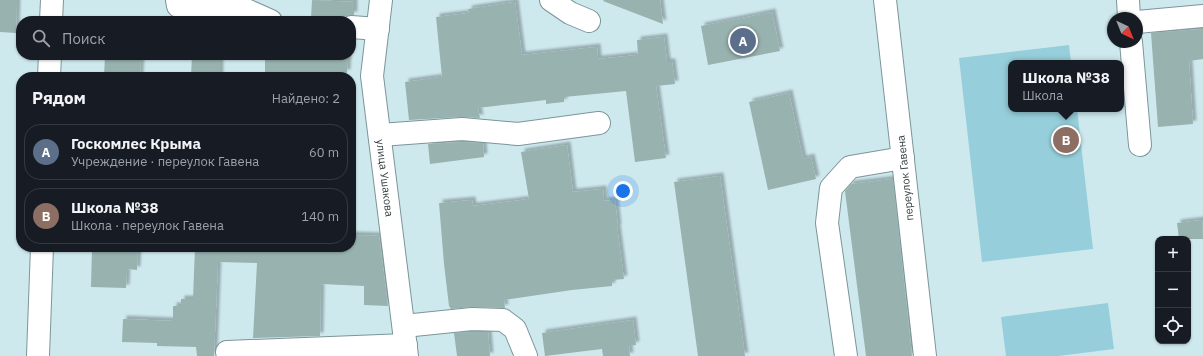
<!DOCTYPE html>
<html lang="ru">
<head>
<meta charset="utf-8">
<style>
	body { margin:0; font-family:"IBM Plex Sans",sans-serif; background:#20242c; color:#f1f3f6 }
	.controls { position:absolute; right:12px; bottom:12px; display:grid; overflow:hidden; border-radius:8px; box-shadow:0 1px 3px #0004 }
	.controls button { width:36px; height:36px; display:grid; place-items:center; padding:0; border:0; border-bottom:1px solid #363941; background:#171b24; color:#f1f3f6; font:20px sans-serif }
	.compass { position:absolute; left:1107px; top:12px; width:36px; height:36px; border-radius:50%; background:#171b24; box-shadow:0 1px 3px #0004; rotate:137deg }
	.you { position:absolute; left:623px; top:191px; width:14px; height:14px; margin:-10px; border:3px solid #fff; border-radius:50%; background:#1a73e8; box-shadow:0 0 0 6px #1a73e833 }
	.badge { display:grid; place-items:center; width:26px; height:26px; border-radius:50%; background:#0f766e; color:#fff; font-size:13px; font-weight:700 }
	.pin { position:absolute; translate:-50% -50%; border:2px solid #fff; box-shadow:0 1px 4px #0006 }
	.popup { position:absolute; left:1008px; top:60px; width:116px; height:52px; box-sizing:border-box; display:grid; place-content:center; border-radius:8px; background:#171b24; filter:drop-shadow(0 1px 3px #0005); font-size:13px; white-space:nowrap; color:#9ea1a6 }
	.popup b { font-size:15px; color:#f1f3f6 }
	.popup::after { content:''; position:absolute; left:50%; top:100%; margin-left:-8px; border:8px solid transparent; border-top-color:#171b24 }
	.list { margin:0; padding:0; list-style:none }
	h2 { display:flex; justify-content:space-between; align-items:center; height:52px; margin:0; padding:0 16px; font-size:17px }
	h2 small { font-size:13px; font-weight:400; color:#9ea1a6 }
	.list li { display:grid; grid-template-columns:26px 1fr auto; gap:12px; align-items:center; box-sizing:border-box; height:56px; margin:0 8px 8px; padding:0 8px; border:1px solid #363941; border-radius:16px }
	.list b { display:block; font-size:15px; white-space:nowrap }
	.list p { margin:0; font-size:13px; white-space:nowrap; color:#9ea1a6 }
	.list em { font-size:13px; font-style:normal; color:#9ea1a6 }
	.icon { flex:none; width:22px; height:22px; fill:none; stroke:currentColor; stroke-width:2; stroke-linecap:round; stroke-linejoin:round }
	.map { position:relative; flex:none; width:1203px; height:356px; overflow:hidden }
	.search { position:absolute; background:#171b24; box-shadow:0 1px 3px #0004; left:16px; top:16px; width:340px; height:44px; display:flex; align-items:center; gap:10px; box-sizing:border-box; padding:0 14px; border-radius:16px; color:#9ea1a6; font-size:15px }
	.panel { position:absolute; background:#171b24; box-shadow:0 1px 3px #0004; left:16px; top:72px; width:340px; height:180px; border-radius:16px }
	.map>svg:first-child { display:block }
	.pitch { fill:#96cfdb }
	.building { fill:#98b2b0; filter:url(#shadow) }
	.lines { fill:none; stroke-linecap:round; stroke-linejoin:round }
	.minor-casing { stroke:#7c959a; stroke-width:24 }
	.minor { stroke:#fff; stroke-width:22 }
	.labels { text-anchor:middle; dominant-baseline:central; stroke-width:3; stroke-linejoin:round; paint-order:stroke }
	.street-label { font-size:11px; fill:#343e41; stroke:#fff }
</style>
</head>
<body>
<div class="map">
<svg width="1203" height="356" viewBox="0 0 1203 356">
	<defs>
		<filter id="shadow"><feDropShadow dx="3.5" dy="-3.5" stdDeviation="1" flood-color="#0004"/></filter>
	</defs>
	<rect width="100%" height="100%" fill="#cee9ee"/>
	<!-- pitch -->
	<g class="pitch">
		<polygon points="1069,45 1071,63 1011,63 1011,109 1077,109 1093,249 982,262 959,58"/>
		<polygon points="1108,303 1114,349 1059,356 1006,356 1001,317"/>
	</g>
	<!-- building -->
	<g class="building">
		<polygon points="0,0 17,0 16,33 0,32"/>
		<polygon points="312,0 354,2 354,15 346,16 342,19 311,18"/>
		<polygon points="604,0 660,0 663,24 603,1"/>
		<polygon points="515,2 522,55 597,47 598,59 638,55 637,40 664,37 667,62 672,62 675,84 656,86 666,158 635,162 626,91 564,97 564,102 546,104 546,100 478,108 480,118 461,117 409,120 405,82 442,77 436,17 469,13 468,9"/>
		<polygon points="772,12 780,51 708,65 701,26"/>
		<polygon points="1203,29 1203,59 1189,61 1193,124 1158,127 1151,33"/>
		<polygon points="105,55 141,55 140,77 104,77"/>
		<polygon points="192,55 220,55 220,77 191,77"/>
		<polygon points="265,55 348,55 347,73 318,72 318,77 265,77"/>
		<polygon points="789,93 803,159 811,157 816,179 768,190 749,102"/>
		<polygon points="462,142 483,143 484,157 430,164 428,144"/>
		<polygon points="567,145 573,192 603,189 604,201 615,200 618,227 617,227 624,279 612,280 612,286 572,290 504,300 505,308 472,307 451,309 449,306 444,264 439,203 472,200 473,206 529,199 521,152"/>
		<polygon points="720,176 745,356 698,356 674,182"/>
		<polygon points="893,179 912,356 866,356 845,191 851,184"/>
		<polygon points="1202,220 1203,239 1179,239 1177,223"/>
		<polygon points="351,235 379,236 388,306 364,305 364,286 321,284 320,336 253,338 257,263 218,262 214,356 197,356 196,347 157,346 157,343 122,342 123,319 173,321 173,306 181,306 181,299 193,299 195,247 351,247"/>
		<polygon points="92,247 138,247 137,270 127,269 126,288 91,287"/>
		<polygon points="633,320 636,345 629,346 630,356 603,356 602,349 545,356 542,333"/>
		<polygon points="472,332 488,332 490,356 457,356 454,333"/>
	</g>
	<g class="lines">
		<defs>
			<g id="minor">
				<polyline points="177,0 178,6 244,9 271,21"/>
				<polyline points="381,0 372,76 407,356"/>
				<polyline points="551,0 570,13 589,21"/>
				<polyline points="885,0 925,356"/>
				<polyline points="1128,0 1129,18"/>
				<polyline points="51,21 52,0"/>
				<polyline points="1137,22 1203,16"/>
				<polyline points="351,27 378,29"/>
				<polyline points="1131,42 1140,145"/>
				<polyline points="49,77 50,55"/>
				<polyline points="380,135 462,129 518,134 599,123"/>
				<polyline points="404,326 472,319 503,320 515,329 526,356"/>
				<polyline points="227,352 406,345"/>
				<polyline points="38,356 42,247"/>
				<polyline points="846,356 827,223 831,188 850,167 903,158"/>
			</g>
		</defs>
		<!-- minor casing -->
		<use href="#minor" class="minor-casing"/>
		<!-- minor -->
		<use href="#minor" class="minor"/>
	</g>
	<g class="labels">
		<!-- street labels -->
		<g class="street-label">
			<text transform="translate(385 178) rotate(83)">улица Ушакова</text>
			<text transform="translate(905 178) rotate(-96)">переулок Гавена</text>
		</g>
	</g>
</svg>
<div class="controls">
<button>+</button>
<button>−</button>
<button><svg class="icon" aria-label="locate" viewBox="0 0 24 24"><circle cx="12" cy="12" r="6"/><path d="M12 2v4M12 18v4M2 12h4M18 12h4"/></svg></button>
</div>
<svg class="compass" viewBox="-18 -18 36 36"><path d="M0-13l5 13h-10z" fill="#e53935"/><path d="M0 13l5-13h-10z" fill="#9ea1a6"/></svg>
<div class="you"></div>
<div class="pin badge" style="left:743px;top:41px;background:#5c6f8a">A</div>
<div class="pin badge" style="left:1066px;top:140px;background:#8d6e63">B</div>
<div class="popup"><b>Школа №38</b>Школа</div>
<div class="search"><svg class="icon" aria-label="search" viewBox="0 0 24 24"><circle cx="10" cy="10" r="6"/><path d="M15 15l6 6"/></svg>Поиск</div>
<section class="panel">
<h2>Рядом<small>Найдено: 2</small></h2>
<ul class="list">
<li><span class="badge" style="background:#5c6f8a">A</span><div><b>Госкомлес Крыма</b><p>Учреждение · переулок Гавена</p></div><em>60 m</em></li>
<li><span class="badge" style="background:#8d6e63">B</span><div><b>Школа №38</b><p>Школа · переулок Гавена</p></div><em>140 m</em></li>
</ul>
</section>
</div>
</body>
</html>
